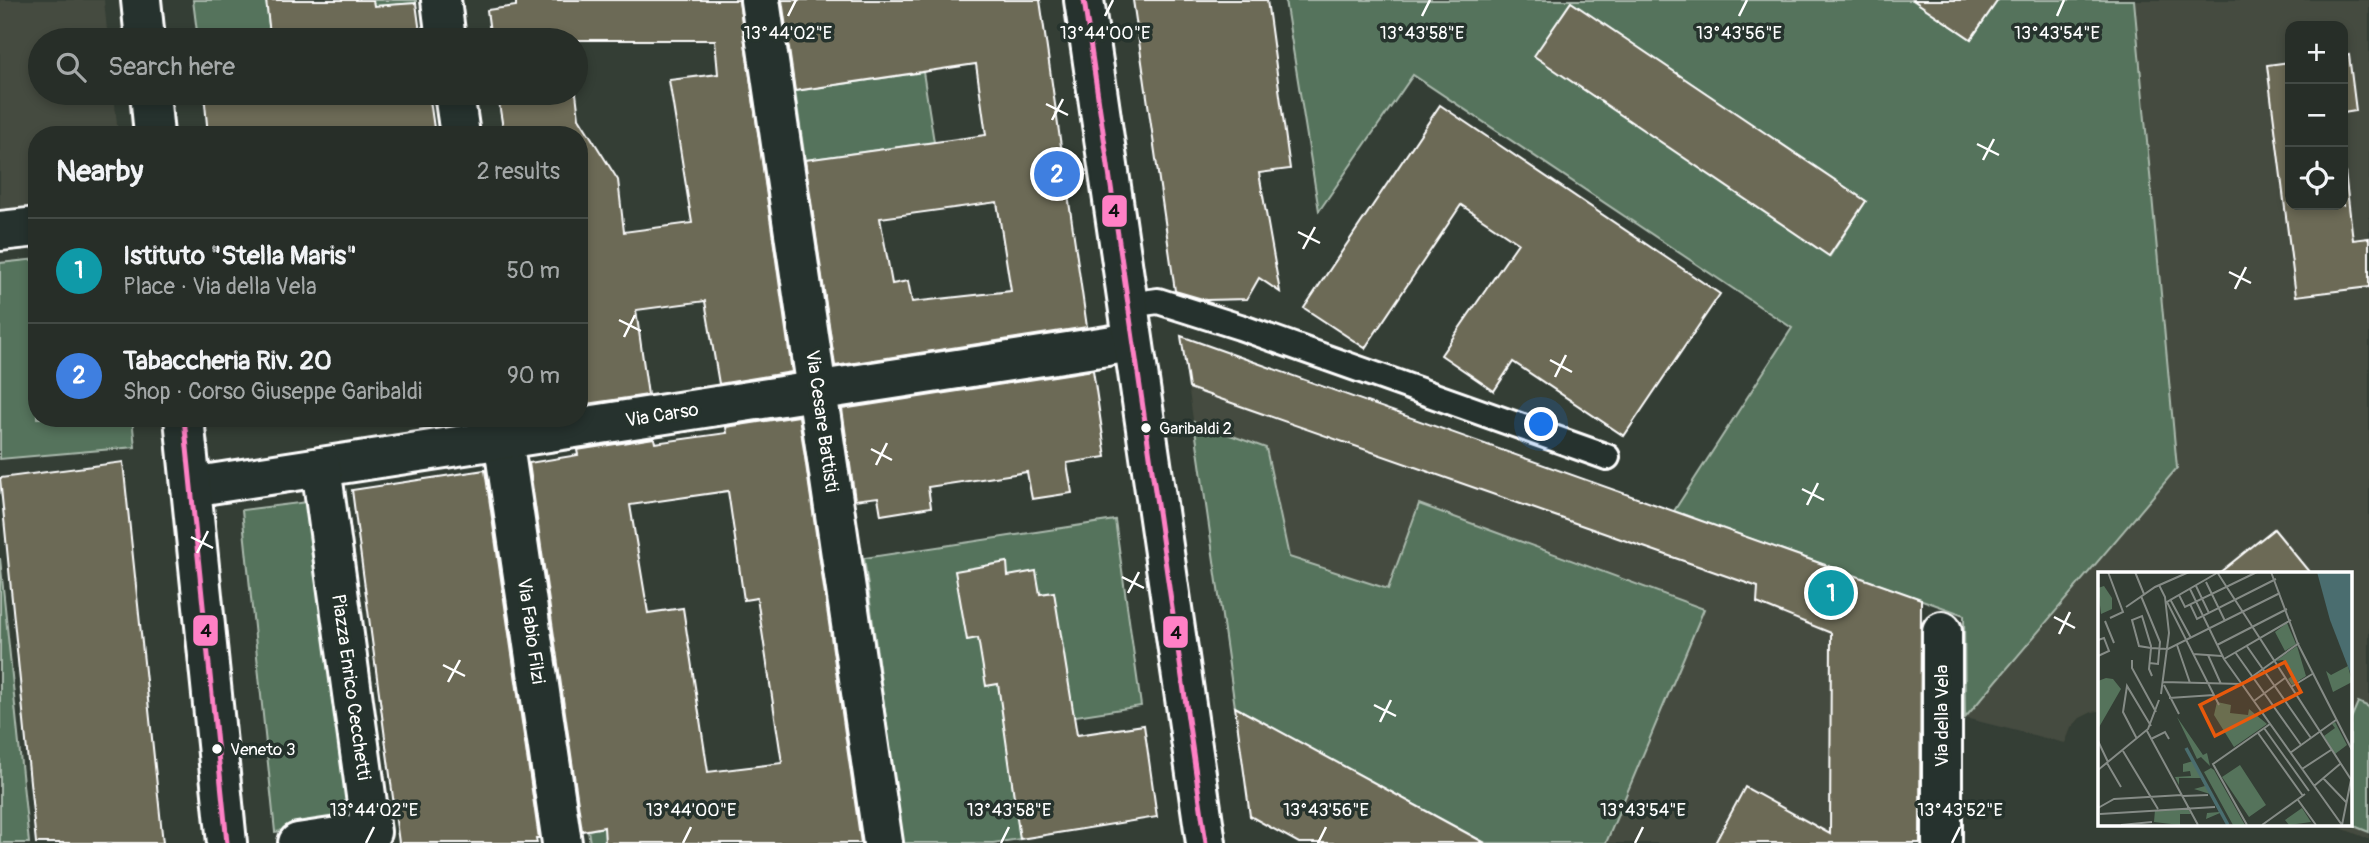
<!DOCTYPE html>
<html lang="en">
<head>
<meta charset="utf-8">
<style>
	body { margin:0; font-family:Pangolin,sans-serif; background:#333a34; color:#f1f3f6 }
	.controls { position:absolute; right:21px; top:21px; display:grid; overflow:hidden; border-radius:14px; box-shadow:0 4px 10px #0003 }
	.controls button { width:63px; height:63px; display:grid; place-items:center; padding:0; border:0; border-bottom:2px solid #434a45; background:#272e28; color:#f1f3f6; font:35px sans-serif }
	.you { position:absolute; left:1542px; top:425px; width:24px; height:24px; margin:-18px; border:5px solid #fff; border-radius:50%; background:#1a73e8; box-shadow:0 0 0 10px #1a73e833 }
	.badge { display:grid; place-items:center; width:46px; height:46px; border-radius:50%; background:#db2777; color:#fff; font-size:23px; font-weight:700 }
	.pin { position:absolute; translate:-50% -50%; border:4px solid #fff; box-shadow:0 2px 7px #0006 }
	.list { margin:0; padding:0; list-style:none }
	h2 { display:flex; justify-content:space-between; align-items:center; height:91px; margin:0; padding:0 28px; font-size:30px }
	h2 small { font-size:23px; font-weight:400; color:#a4a8a8 }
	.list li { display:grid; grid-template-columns:46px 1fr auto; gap:21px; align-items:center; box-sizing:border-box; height:105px; padding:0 28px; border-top:2px solid #434a45 }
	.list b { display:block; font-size:26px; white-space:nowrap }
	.list p { margin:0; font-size:23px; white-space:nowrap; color:#a4a8a8 }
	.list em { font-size:23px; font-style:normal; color:#a4a8a8 }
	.icon { flex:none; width:38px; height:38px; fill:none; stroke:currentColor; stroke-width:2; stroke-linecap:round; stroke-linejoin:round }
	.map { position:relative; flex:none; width:2369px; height:843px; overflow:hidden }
	.search { position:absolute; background:#272e28; box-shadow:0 4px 10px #0003; left:28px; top:28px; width:560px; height:77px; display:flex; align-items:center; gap:18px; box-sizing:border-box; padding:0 24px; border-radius:38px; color:#a4a8a8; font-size:26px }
	.panel { position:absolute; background:#272e28; box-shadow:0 4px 10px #0003; left:28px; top:126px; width:560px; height:301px; border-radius:28px }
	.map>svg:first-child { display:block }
	.built { fill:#454b3f; fill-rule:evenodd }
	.green { fill:#55735b; stroke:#aab9ad; stroke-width:2; fill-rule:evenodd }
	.building { fill:#6c6a56; stroke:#fff; stroke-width:2; fill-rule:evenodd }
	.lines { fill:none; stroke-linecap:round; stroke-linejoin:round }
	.lane-casing { stroke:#fff; stroke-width:30 }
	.street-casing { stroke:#fff; stroke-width:44 }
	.secondary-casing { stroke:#fff; stroke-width:44 }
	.lane { stroke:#26332d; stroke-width:24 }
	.street { stroke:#26332d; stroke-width:38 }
	.secondary { stroke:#26332d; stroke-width:38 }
	.bus-1-casing { stroke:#26332d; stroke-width:10 }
	.bus-1 { stroke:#ff80c5; stroke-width:5 }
	.ticks { fill:none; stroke:#fff; stroke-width:2.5 }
	.bus-dot { fill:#fff; stroke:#26332d; stroke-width:2.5 }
	.labels { text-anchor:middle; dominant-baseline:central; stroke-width:7; stroke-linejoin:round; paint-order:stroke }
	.bus-label { font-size:17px; fill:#fff; stroke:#26332d; text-anchor:start }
	.street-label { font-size:19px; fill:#fff; stroke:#26332d }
	.inset-river { fill:none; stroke:#4a6d6f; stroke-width:3.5 }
	.inset-road { fill:none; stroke:#858b86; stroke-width:2 }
	.view { fill:#e8590c; fill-opacity:0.15; stroke:#e8590c; stroke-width:3.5 }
	.inset-edge { fill:none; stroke:#fff; stroke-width:3.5 }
	.ticks-label { font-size:18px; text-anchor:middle; fill:#fff; stroke:#26332d; stroke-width:7; stroke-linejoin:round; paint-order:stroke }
	.line-badge { stroke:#26332d; stroke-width:2.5 }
	.pale-badge-label { font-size:19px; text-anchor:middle; font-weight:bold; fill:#111 }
</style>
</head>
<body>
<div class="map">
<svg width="2369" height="843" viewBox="0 0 2369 843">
	<rect width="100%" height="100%" fill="#343e35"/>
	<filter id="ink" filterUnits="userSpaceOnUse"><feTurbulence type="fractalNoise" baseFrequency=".0143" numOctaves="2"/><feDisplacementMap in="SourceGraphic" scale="14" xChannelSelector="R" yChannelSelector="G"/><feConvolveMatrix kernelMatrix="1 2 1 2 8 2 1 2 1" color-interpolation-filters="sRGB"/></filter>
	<g filter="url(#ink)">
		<!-- built -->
		<g class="built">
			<polygon points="0,0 104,0 108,40 40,40 40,93 114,93 118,135 37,135 37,211 0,214"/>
			<path d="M2134 0H2369V839L2331 824H2350V574H2100L2099 711 2092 712 2080 718 2071 728 2065 743 1965 718 2177 468ZM2290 26H2343V205H2290Z"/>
			<polygon points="1181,336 1921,599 1921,843 1299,843 1250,816"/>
		</g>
		<!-- green -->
		<g class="green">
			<polygon points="193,0 266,0 270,34 338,27 340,40 198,40"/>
			<polygon points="364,0 416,0 416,3 365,7"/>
			<path d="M1285 0H1913L1971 39 1998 0H2134L2177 468 1965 718 1964 615 1674 511 1792 328 1413 75 1319 211ZM1571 2 1866 201 1830 256 1535 56Z"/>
			<polygon points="923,72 934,142 805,160 795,91"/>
			<polygon points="37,259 37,418 132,418 135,447 0,459 0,263"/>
			<polygon points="1194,422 1266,448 1289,557 1388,589 1419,504 1704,609 1606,843 1485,843 1235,707"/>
			<polygon points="315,501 356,822 275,832 242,510"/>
			<polygon points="1115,520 1141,706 1005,727 1020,839 993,843 903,843 864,558"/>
			<polygon points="0,558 29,843 0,843"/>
			<polygon points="2358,702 2369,707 2369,832 2349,824 2350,721"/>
			<polygon points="634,822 637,843 590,843 588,830"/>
		</g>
		<!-- building -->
		<g class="building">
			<polygon points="266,0 373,0 374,6 416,3 421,40 340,40 338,27 270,34"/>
			<polygon points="516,0 739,0 792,372 719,384 705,301 636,310 648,395 579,405 579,135 504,135 499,103 576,93 579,118 618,180 624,232 692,223 669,80 718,74 715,40 491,40 487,10 516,6"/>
			<path d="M782 0H1040L1087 327 835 366 805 160 986 135 976 64 795 91ZM997 202 1011 291 912 302 908 281 892 284 880 218Z"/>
			<polygon points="1133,0 1267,0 1290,169 1259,173 1280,292 1259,278 1247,299 1206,300 1175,291"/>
			<polygon points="1913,0 1998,0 1971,39"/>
			<polygon points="1571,2 1866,201 1829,256 1534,56"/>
			<polygon points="2349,55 2356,111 2343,113 2343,56"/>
			<polygon points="2290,62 2290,205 2343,205 2343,155 2353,240 2369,238 2369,287 2296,296 2267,65"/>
			<polygon points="204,93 429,93 435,135 208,135"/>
			<polygon points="1440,105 1720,294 1624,436 1513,362 1494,391 1441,355 1518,243 1461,205 1365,348 1304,308"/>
			<polygon points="1181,336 1921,599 1920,843 1715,843 1745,787 1830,834 1831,633 1757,603 1758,587 1189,388"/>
			<polygon points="1093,370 1106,457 1067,463 1072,493 1032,499 1027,472 928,487 931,507 881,515 878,497 855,500 842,409"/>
			<path d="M799 416 861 843H605L604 827 582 831 529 463 578 455 577 450 654 438 655 443 727 433 726 427ZM728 491 744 600 757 598 782 763 708 772 683 608 648 613 630 505Z"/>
			<polygon points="123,462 163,843 36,843 0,478"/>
			<polygon points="485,470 539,838 536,838 537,843 399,843 352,490"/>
			<polygon points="2274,529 2310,573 2219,573"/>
			<polygon points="1007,562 1008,576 1036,571 1040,594 1054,592 1077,735 1144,725 1157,817 1020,839 998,684 986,686 978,638 967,640 955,571"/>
			<polygon points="1235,707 1485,843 1299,843 1250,816"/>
		</g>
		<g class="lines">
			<defs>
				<polyline id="lane" points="1128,305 1158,301 1240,327 1607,457"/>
				<g id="street">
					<polyline points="441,0 446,40"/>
					<polyline points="760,0 883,843"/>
					<polyline points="454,93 460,135"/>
					<polyline points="0,231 37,227"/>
					<polyline points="500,418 562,843"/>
					<polyline points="191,487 1133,342"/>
					<polyline points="1942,631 1942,843"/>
					<polyline points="298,843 371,832 321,467"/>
				</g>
				<g id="secondary">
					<polyline points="141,0 145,40"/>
					<polyline points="1084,0 1206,843"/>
					<polyline points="150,93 154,135"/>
					<polyline points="184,418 227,843"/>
				</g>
			</defs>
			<!-- lane casing -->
			<use href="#lane" class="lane-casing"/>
			<!-- street casing -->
			<use href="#street" class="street-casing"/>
			<!-- secondary casing -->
			<use href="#secondary" class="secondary-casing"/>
			<!-- lane -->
			<use href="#lane" class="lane"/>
			<!-- street -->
			<use href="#street" class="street"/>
			<!-- secondary -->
			<use href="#secondary" class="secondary"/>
			<defs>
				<g id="bus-1">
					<polyline points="1084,0 1206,843"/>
					<polyline points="184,418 227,843"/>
				</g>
			</defs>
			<!-- bus-1 casing -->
			<use href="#bus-1" class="bus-1-casing"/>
			<!-- bus-1 -->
			<use href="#bus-1" class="bus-1"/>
		</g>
	</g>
	<!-- ticks -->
	<path class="ticks" d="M788 16 796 0M1105 16 1113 0M1422 16 1430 0M1739 16 1747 0M2057 16 2064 0M1046 104 1068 115M1052 120 1063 99M1977 144 1999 155M1983 160 1994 139M1298 232 1320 243M1303 249 1315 227M2229 272 2251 283M2235 289 2246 267M619 320 641 331M624 337 635 315M1550 360 1572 372M1555 377 1566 355M871 449 892 460M876 465 887 443M1802 489 1824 500M1807 505 1818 483M191 537 213 548M197 553 208 531M1122 577 1144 588M1128 593 1139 572M2054 617 2075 628M2059 634 2070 612M443 665 465 676M448 682 460 660M1374 705 1396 716M1380 722 1391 700M366 843 374 827M683 843 691 827M1001 843 1009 827M1318 843 1326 827M1635 843 1643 827M1952 843 1960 827"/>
	<!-- markers -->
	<g class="bus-dot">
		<circle cx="1146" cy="428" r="6"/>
		<circle cx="217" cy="749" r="6"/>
	</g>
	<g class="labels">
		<!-- bus labels -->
		<g class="bus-label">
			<text x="1159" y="428">Garibaldi 2</text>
			<text x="230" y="749">Veneto 3</text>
		</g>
		<!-- street labels -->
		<g class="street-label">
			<text transform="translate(662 415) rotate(-9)">Via Carso</text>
			<text transform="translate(822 421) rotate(82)">Via Cesare Battisti</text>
			<text transform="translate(531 631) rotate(82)">Via Fabio Filzi</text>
			<text transform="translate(351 687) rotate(82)">Piazza Enrico Cecchetti</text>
			<text transform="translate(1942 716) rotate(-90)">Via della Vela</text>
		</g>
	</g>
	<!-- overview -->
	<g transform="translate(2098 572)">
		<rect width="254" height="254" fill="#343e35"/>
		<path d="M6 14 14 26V37L3 42 0 16ZM189 51 198 72 187 79 177 60ZM199 74 208 104 194 113 190 107 195 103 185 88 178 89ZM250 94 254 110 235 120 228 99 233 103ZM8 106 15 107 23 117 0 157V109ZM119 130 133 133 132 141 150 143 151 137 169 152 136 175 116 143ZM79 145 105 183 109 181 112 194 103 185 99 187ZM237 150 249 173 237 182 226 164 237 156 234 152ZM95 189 131 253 122 241 108 247 109 241 121 240 112 222 96 217 107 214 103 206H81V213L77 205 93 204 92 199 85 200V192ZM142 193 168 233 151 245 124 205ZM113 196 116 198 147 253H135L106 200ZM204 236 213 250 191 253 187 248ZM90 237 93 242H82V253L56 250 57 238Z" fill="#55735b"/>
		<path d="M219 0H254V105L232 48Z" fill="#4a6d6f"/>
		<path class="inset-river" d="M88 176 130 253"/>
		<path class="inset-road" d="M10 0 25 40 12 46M37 0 46 22M119 0 254 209M173 0 200 72 254 178M119 1 69 30 121 133M108 10 127 49M61 13 67 25 71 61 63 122M98 14 111 41M92 17 126 87 244 253M81 23 87 35 159 0M43 24 62 70 60 92 51 91M72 27 93 66M92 32 99 47 178 7M28 35 57 15 91 0M7 49 16 71M0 68 6 66 11 79 0 84M79 73 92 111M119 73 189 37M148 73 213 166M137 80 203 173M95 82 124 84M110 83 123 112M126 87 193 48M34 88V96L58 140M54 104 51 97 53 76V74L44 44 34 48 41 74 53 76 70 77 182 21M65 110 144 112M144 112 201 71M66 113 81 142M193 115 216 101M71 126 116 123M156 129 187 106M166 156 211 219M49 159 100 253M160 161 205 224M39 167 25 140 29 114 53 154M53 167 67 160 71 167M0 169 10 190M25 179 60 237M192 181 238 148M9 191 23 215M204 197 233 178M0 198 50 157 61 128M225 206 248 230M216 214 242 192M85 224 110 223M200 228 218 253M0 236 16 227 84 223M2 242 117 235M23 253 54 250M149 253 115 192 172 152M164 253 207 222M244 253 253 208"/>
		<path class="view" d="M187 90 203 120 117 164 102 133Z"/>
		<rect width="254" height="254" class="inset-edge"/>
	</g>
	<g class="ticks-label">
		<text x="788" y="39">13°44'02"E</text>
		<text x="1105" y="39">13°44'00"E</text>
		<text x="1422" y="39">13°43'58"E</text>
		<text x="1739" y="39">13°43'56"E</text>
		<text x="2057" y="39">13°43'54"E</text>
		<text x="374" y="816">13°44'02"E</text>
		<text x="691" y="816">13°44'00"E</text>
		<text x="1009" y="816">13°43'58"E</text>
		<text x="1326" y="816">13°43'56"E</text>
		<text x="1643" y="816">13°43'54"E</text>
		<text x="1960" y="816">13°43'52"E</text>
	</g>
	<g class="line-badge">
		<rect x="1101" y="194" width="27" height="34" rx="7" fill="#ff80c5"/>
		<rect x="192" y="614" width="27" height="33" rx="7" fill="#ff80c5"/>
		<rect x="1162" y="615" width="27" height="34" rx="7" fill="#ff80c5"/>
	</g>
	<g class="pale-badge-label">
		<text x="1114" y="217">4</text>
		<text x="206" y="637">4</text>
		<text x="1176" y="639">4</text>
	</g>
</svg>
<div class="controls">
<button>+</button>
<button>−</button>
<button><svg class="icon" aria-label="locate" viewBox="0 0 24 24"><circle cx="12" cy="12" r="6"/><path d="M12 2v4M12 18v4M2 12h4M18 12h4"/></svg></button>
</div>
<div class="you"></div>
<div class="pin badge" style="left:1831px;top:593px;background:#0f9aa8">1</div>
<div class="pin badge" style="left:1057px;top:174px;background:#3f7fe0">2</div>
<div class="search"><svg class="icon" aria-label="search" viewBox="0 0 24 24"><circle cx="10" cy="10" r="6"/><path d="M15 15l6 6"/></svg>Search here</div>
<section class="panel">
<h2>Nearby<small>2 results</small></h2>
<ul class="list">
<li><span class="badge" style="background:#0f9aa8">1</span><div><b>Istituto &quot;Stella Maris&quot;</b><p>Place · Via della Vela</p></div><em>50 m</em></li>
<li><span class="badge" style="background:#3f7fe0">2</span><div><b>Tabaccheria Riv. 20</b><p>Shop · Corso Giuseppe Garibaldi</p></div><em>90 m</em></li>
</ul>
</section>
</div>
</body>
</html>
